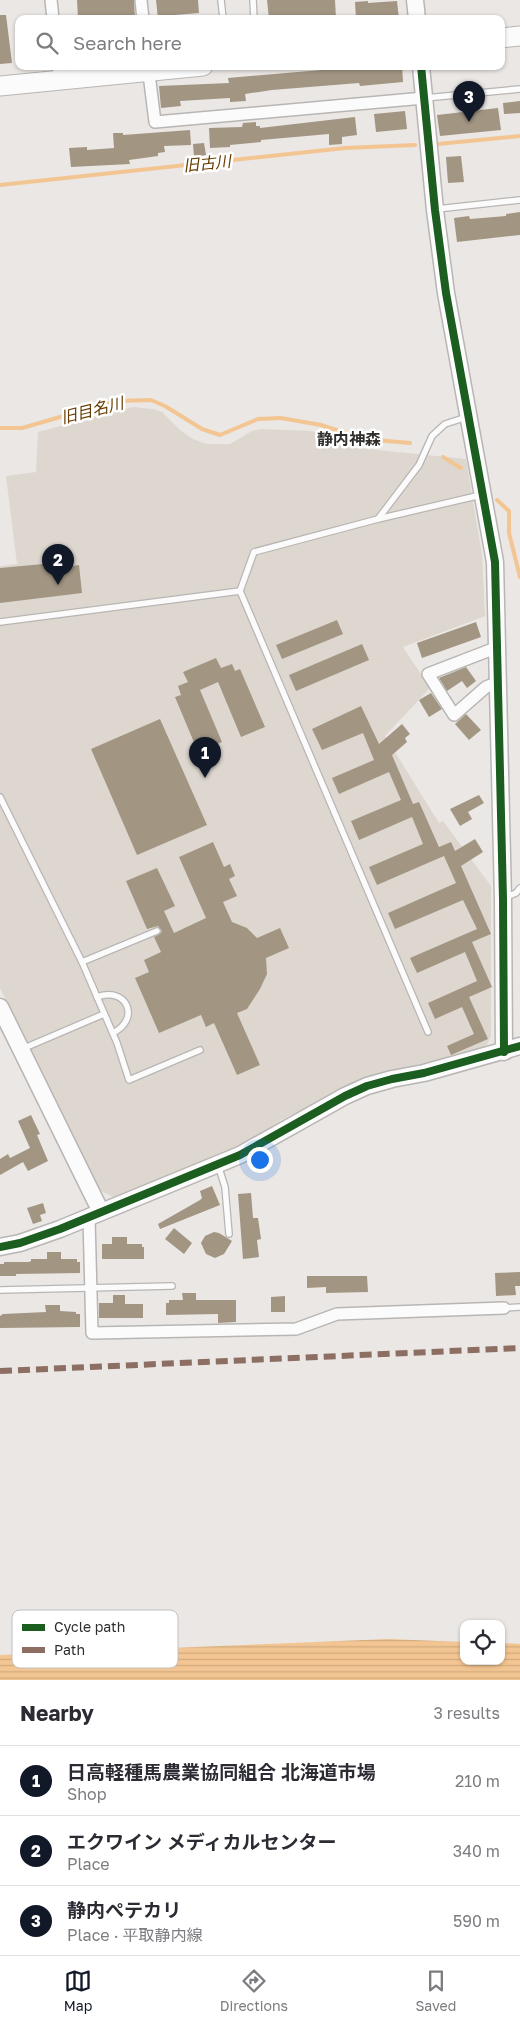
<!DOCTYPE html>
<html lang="en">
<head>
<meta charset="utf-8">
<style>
	body { margin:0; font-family:"Golos Text","Noto Sans JP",sans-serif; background:#f2f2f3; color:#2b2b33 }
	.controls { position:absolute; right:15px; bottom:15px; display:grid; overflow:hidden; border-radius:10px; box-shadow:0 1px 4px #0004 }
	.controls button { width:45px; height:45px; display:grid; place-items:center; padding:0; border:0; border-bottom:1px solid #e1e1e2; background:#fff; color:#2b2b33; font:25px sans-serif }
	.you { position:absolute; left:259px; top:1159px; width:18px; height:18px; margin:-12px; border:4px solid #fff; border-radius:50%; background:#1a73e8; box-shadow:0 0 0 8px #1a73e833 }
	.badge { display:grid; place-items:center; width:32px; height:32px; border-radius:50%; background:#111827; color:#fff; font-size:16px; font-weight:700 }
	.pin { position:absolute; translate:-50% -41px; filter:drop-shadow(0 1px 2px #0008) }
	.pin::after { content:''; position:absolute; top:26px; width:18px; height:15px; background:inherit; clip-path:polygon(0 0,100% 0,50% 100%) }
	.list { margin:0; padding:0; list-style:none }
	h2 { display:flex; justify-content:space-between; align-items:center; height:65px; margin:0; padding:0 20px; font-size:21px }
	h2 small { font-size:16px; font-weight:400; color:#7c7c81 }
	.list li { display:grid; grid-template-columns:32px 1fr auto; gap:15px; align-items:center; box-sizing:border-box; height:70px; padding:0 20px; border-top:1px solid #e1e1e2 }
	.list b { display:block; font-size:19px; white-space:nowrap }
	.list p { margin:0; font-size:16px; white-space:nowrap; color:#7c7c81 }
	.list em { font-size:16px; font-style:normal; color:#7c7c81 }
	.icon { flex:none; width:28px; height:28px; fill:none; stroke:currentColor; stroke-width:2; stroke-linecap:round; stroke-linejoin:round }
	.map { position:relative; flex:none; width:520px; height:1680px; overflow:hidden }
	.search { position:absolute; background:#fff; box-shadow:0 1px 4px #0004; left:15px; right:15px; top:15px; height:55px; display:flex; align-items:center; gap:12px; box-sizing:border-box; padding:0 18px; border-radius:10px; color:#7c7c81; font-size:19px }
	.sheet { height:275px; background:#fff }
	nav { display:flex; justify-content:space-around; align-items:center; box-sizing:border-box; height:70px; border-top:1px solid #e1e1e2; background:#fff; font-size:14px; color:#7c7c81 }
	nav a { display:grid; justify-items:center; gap:2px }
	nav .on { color:#111827 }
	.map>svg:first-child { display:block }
	.built { fill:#ded7d0 }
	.water { fill:url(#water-rules) }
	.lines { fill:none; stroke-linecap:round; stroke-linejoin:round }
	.stream { stroke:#f3c592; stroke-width:4 }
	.building { fill:#a29683 }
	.lane-casing { stroke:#b8b6b4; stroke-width:8 }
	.street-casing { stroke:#b8b6b4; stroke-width:14 }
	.secondary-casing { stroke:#b8b6b4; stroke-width:19 }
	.primary-casing { stroke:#b8b6b4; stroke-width:21 }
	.lane { stroke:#fcfbfb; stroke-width:5.5 }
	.street { stroke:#fcfbfb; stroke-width:11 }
	.secondary { stroke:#fcfbfb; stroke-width:16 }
	.primary { stroke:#fcfbfb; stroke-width:19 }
	.quiet { stroke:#8d6e63; stroke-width:6; stroke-dasharray:12 6; stroke-linecap:butt }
	.cycleway-casing { stroke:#fff; stroke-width:11 }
	.cycleway { stroke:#1b5e20; stroke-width:8 }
	.labels { text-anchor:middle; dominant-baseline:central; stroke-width:5; stroke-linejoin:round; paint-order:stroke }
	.water-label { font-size:16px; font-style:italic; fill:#663c01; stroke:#fff }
	.neighbourhood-label { font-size:16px; font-weight:bold; fill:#302e2c; stroke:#fff }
	.key { fill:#fff; stroke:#c1c0c0; stroke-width:1 }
	.key-label { font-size:14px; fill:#302e2c }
</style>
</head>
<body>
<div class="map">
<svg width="520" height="1680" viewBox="0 0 520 1680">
	<defs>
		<pattern id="water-rules" width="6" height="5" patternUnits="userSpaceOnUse" patternTransform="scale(1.25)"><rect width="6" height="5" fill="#f3c592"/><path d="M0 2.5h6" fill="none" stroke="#d1aa7e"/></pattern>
	</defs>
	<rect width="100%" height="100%" fill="#eae7e4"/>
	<!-- built -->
	<polygon class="built" points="133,407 153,409 162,412 181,431 193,439 207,444 230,444 252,431 261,429 310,431 320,433 348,447 466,459 482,555 485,616 403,647 430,688 385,736 439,823 443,821 491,886 491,1036 485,1049 374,1075 281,1120 263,1133 239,1145 115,1198 97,1189 0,988 0,566 17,564 6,476 36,472 38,432"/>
	<!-- water -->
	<polygon class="water" points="388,1639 464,1642 464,1661 501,1661 501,1643 520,1644 520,1680 0,1680 0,1655"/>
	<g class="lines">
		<!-- stream -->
		<g class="stream">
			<polyline points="438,144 520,136"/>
			<polyline points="0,185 345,148 415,145"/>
			<polyline points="0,428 22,428 116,401 151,400 165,406 202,429 220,435 258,419 281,418 321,425 364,439 410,443"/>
			<polyline points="443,457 461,468"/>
			<polyline points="497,500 509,511 509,533 520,577"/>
		</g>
	</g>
	<!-- building -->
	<g class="building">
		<polygon points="77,0 134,0 135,19 78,19"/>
		<polygon points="156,0 198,0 199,13 175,15 175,19 158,19"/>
		<polygon points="267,0 335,0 336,19 269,19"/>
		<polygon points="368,1 368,3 397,1 399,19 356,19 355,2"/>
		<polygon points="0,15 6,15 12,63 0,64"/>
		<polygon points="368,66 402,66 403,82 360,86 359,83 272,90 245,94 246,101 230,102 230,98 180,101 181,106 161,108 159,86 229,83 228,78"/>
		<polygon points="520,101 520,113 504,114 503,103"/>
		<polygon points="498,108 501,130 440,136 437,115"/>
		<polygon points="405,111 407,129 376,132 374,114"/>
		<polygon points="355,117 357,135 342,137 342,144 329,145 329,134 261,140 261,142 230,145 230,147 210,148 209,128 242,127 243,123 256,122 256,126 260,126 260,128"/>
		<polygon points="190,130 191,145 164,146 165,152 158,153 158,156 129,160 130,164 71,167 69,148 87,147 87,150 114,148 113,133 123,133 123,135"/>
		<polygon points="204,143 206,155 194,157 193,144"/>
		<polygon points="461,156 464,182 448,183 446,157"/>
		<polygon points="520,212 520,235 457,242 454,218 469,216 470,219 506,216 506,214"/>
		<polygon points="65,562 65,567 79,565 82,593 0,603 0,568"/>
		<polygon points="337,620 343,634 282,659 276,645"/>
		<polygon points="476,622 481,637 422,658 417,643"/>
		<polygon points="362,644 369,660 296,691 289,675"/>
		<polygon points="216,658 221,668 232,664 235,671 240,669 265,727 241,737 218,682 200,690 222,742 198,752 175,697 181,695 178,686 188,682 183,672"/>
		<polygon points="466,667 476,681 467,688 462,681 447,691 439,678"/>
		<polygon points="431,693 442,709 429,717 419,700"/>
		<polygon points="361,706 379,744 402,724 410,734 405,738 407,742 392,755 413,804 419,802 439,847 451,842 455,851 475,839 483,852 461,866 491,934 472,942 492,987 469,997 488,1039 451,1055 447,1046 474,1034 462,1007 435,1019 428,1003 477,981 465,952 417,973 410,958 477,929 463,900 395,929 388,913 456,883 444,856 377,885 369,867 423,844 412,817 359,840 351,821 401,800 389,772 339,794 332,778 374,760 363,733 322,750 312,729"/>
		<polygon points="466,714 481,730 469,740 455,724"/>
		<polygon points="160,719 207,825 137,855 91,749"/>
		<polygon points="479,795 484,803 468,812 472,819 460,826 450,809"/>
		<polygon points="213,842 224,867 230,864 235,876 229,879 237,896 223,902 232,922 247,928 257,938 280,928 289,948 266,958 267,974 260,989 247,1009 237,1013 260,1065 237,1075 214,1023 206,1027 201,1015 159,1033 135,978 149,972 144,960 161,952 154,937 160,934 162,931 158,926 147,929 126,881 157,868 175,906 164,911 174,933 206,918 179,857"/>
		<polygon points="31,1115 40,1134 37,1135 48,1161 28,1171 23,1162 0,1175 0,1159 8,1154 10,1158 30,1148 18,1121"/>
		<polygon points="212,1186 220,1205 160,1229 158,1224 200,1200 202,1198 200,1191"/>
		<polygon points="251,1193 253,1218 258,1218 261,1239 257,1240 259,1257 243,1259 238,1194"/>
		<polygon points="43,1203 46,1213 40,1215 42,1221 33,1224 27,1208"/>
		<polygon points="174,1228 192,1243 184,1254 165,1239"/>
		<polygon points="214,1232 219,1233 232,1241 224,1254 215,1258 206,1254 201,1243 205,1236"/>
		<polygon points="112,1237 127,1237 127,1244 142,1244 142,1247 144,1247 144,1259 102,1259 102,1244 112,1244"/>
		<polygon points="47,1252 61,1252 61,1259 77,1259 77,1262 80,1262 80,1273 16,1274 16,1276 0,1276 0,1264 4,1264 4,1262 29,1262 31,1261 31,1259 47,1259"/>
		<polygon points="520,1272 520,1286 515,1286 516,1295 496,1296 495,1273"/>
		<polygon points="307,1276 367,1276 368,1292 326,1293 326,1287 307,1288"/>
		<polygon points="182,1293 196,1293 196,1300 236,1300 236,1322 218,1323 218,1314 166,1315 166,1303 169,1303 169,1300 183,1300"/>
		<polygon points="113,1295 125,1295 125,1304 143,1304 143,1318 99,1318 99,1303 113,1303"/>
		<polygon points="285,1296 285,1312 271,1312 271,1297"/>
		<polygon points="45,1305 60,1305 60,1311 76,1312 76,1314 80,1314 80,1327 0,1328 0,1316 3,1314 46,1312"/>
	</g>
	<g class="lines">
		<defs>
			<g id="lane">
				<polyline points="221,0 223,19"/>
				<polyline points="253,0 254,19"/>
				<polyline points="425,98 520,89"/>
				<polyline points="437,209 520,200"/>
				<polyline points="378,519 481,495"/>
				<polyline points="240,591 254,552 378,519 419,465 432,436 445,424 467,417"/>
				<polyline points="0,622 240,591 428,1032"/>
				<polyline points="0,797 82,962 157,931"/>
				<polyline points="506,897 516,893 520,888"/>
				<polyline points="82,962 117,1043 129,1080 200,1050"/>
				<path d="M97 997C127 986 141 1019 113 1033"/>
				<polyline points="22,1049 104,1014"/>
				<polyline points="218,1165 225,1187 229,1234"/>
				<polyline points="0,1290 172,1286"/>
				<polyline points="504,1308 520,1307"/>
			</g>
			<g id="street">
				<polyline points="51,0 53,19"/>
				<polyline points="141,0 143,19"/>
				<polyline points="58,66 60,80"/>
				<polyline points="148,66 155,122 424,98"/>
				<polyline points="498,647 428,674 454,715 486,687 499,682"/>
				<polyline points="89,1218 92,1333 296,1329 337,1314 504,1308"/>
			</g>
			<g id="secondary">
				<polyline points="415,0 417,19"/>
				<polyline points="421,66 435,210 446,293 495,562 503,899 504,1052"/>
				<polyline points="0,1007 101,1212"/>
				<polyline points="0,1247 20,1243 60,1229 240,1155 345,1096 367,1086 392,1079 424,1073 520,1046"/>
			</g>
			<g id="primary">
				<polyline points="501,38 520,36"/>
				<polyline points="0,86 203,66"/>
			</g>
		</defs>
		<!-- lane casing -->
		<use href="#lane" class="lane-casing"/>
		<!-- street casing -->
		<use href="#street" class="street-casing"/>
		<!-- secondary casing -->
		<use href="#secondary" class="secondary-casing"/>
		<!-- primary casing -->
		<use href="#primary" class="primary-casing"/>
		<!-- lane -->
		<use href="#lane" class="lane"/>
		<!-- street -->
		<use href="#street" class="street"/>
		<!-- secondary -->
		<use href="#secondary" class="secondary"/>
		<!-- primary -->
		<use href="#primary" class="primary"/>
		<!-- quiet -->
		<polyline class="quiet" points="0,1371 520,1348"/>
		<defs>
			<g id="cycleway">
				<polyline points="421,66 435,210 446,293 495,562 503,899 504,1052"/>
				<polyline points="0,1247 20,1243 60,1229 240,1155 345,1096 367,1086 392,1079 424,1073 520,1046"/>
			</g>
		</defs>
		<!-- cycleway casing -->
		<use href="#cycleway" class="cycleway-casing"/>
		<!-- cycleway -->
		<use href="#cycleway" class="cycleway"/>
	</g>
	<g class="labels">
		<!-- water labels -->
		<g class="water-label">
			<text transform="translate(207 163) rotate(-6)">旧古川</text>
			<text transform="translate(92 410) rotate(-14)">旧目名川</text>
		</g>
		<!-- neighbourhood labels -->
		<g class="neighbourhood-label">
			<text x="349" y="439">静内神森</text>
		</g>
	</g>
	<!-- legend -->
	<rect x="12" y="1610" width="166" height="58" rx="8" class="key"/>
	<rect x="22" y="1624" width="23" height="7" fill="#1b5e20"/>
	<rect x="22" y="1647" width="23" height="6" fill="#8d6e63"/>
	<g class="key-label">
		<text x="54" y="1632">Cycle path</text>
		<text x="54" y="1655">Path</text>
	</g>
</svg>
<div class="controls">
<button><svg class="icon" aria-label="locate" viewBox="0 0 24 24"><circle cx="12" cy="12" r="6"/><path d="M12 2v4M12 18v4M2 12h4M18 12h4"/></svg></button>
</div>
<div class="you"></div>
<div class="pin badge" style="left:205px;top:778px">1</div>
<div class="pin badge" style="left:58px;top:585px">2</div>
<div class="pin badge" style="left:469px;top:122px">3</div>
<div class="search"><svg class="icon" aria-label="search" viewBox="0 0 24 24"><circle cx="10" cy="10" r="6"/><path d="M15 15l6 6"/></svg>Search here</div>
</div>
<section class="sheet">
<h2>Nearby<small>3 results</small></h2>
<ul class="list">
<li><span class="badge">1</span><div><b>日高軽種馬農業協同組合 北海道市場</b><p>Shop</p></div><em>210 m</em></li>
<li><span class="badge">2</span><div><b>エクワイン メディカルセンター</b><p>Place</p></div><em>340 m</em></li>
<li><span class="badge">3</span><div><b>静内ぺテカリ</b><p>Place · 平取静内線</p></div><em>590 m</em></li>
</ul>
</section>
<nav>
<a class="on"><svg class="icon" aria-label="map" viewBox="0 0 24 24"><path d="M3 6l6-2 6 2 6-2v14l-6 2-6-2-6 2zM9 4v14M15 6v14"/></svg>Map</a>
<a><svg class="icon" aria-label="directions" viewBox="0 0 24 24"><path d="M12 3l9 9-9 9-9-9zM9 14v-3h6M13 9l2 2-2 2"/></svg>Directions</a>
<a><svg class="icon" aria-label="saved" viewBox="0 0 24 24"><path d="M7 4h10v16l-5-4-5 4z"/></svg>Saved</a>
</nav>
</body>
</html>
